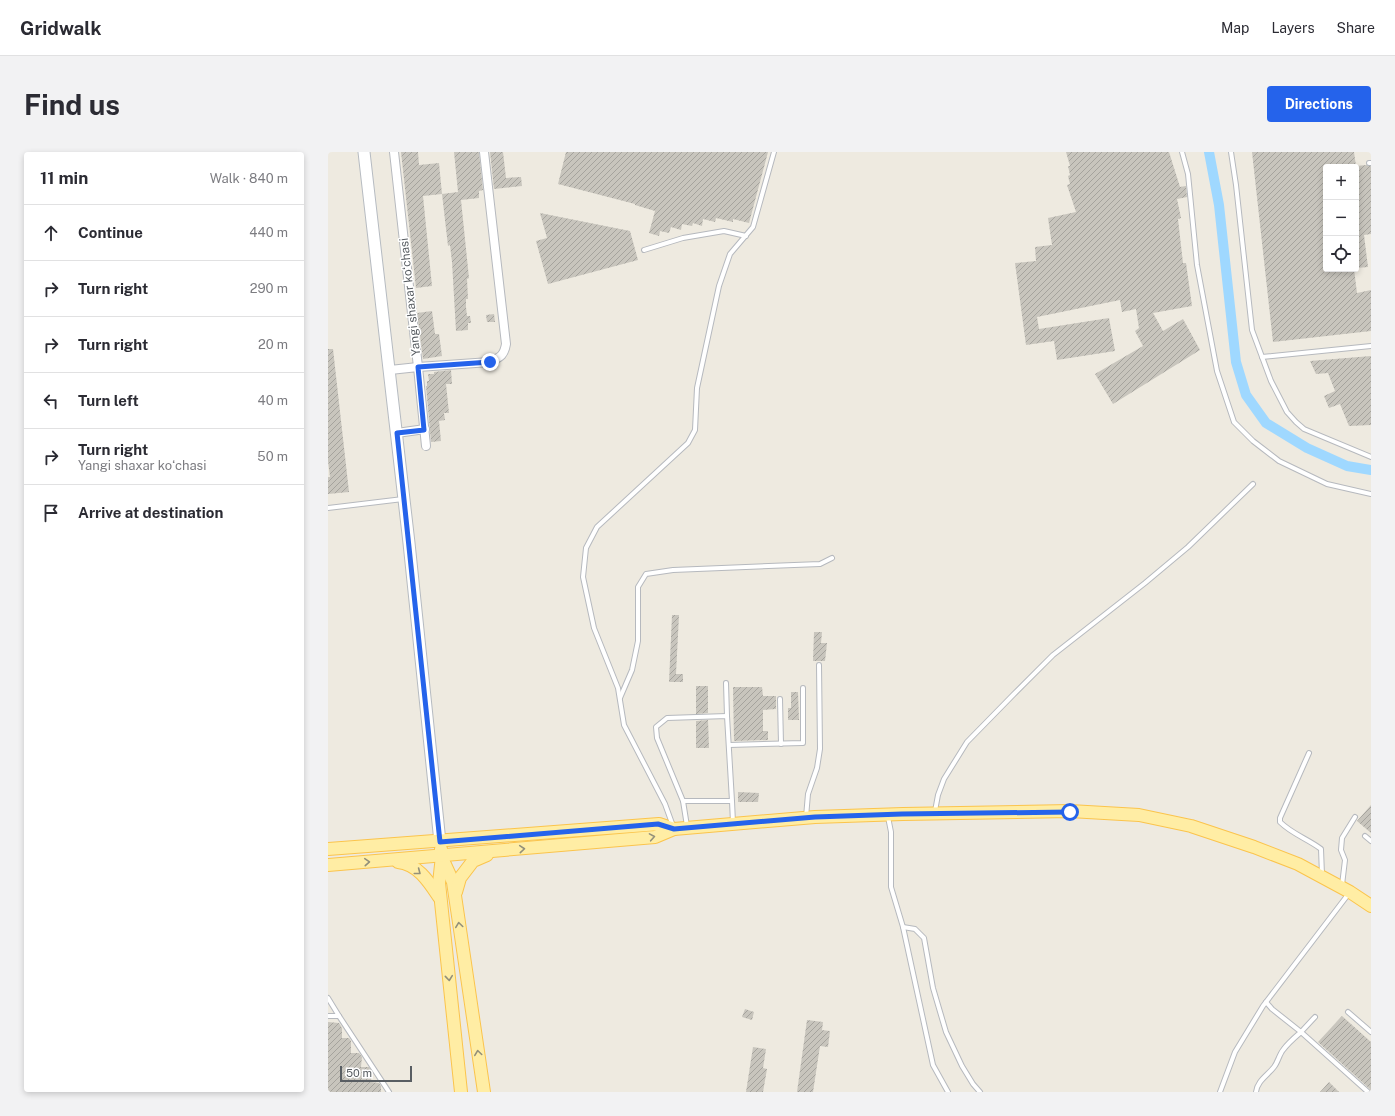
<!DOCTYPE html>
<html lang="en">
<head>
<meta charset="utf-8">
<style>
	body { margin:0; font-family:"Public Sans",sans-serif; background:#f2f2f3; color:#2b2b33 }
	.controls { position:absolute; right:12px; top:12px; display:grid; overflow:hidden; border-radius:4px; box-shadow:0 2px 6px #0003 }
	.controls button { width:36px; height:36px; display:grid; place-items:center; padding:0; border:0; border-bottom:1px solid #e1e1e2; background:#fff; color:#2b2b33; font:20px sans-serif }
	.scale { position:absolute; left:12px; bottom:10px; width:72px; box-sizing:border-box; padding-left:4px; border:2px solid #595e63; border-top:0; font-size:11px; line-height:14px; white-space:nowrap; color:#595e63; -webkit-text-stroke:3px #fff; paint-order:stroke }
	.stop { position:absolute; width:12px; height:12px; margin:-9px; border:3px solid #2563eb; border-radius:50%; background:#fff }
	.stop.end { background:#2563eb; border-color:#fff; box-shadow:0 1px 4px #0008 }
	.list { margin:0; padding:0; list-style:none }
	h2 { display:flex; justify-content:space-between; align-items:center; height:52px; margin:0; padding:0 16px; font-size:17px }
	h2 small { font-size:13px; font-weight:400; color:#7c7c81 }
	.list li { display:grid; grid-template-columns:26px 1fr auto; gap:12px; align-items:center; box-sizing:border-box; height:56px; padding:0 16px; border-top:1px solid #e1e1e2 }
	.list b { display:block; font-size:15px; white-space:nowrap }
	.list p { margin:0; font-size:13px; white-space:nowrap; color:#7c7c81 }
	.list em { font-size:13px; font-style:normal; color:#7c7c81 }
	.icon { flex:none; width:22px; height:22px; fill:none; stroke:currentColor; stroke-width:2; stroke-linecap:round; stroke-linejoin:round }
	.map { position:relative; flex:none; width:1043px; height:940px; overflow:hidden; border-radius:4px }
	header { display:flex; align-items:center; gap:24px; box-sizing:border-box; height:56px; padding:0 20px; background:#fff; border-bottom:1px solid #e1e1e2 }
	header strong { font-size:19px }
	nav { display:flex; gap:22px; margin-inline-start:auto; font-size:14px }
	.intro { display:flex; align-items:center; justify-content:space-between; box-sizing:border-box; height:96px; padding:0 24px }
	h1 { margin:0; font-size:28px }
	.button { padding:10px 18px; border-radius:4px; background:#2563eb; color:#fff; font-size:14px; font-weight:700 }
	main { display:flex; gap:24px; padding:0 24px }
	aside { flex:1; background:#fff; border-radius:4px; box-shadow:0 2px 6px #0003 }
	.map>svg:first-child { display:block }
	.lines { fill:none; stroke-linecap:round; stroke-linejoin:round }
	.canal { stroke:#9fd8ff; stroke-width:10 }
	.building { fill:url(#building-hatch) }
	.service-casing { stroke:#b6b9be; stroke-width:6 }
	.minor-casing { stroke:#b6b9be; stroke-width:10 }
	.secondary-casing { stroke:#b6bbc1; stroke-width:13 }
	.primary-casing { stroke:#fbc44c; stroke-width:14 }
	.service { stroke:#fff; stroke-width:4 }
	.minor { stroke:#fff; stroke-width:8 }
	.secondary { stroke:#fff; stroke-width:11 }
	.primary { stroke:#ffeda4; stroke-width:12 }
	.oneway { stroke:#93907a }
	.route { stroke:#2563eb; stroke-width:5 }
	.labels { text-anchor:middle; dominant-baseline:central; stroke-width:3; stroke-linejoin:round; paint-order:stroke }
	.street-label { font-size:12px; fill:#595e63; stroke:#fff }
</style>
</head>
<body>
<header>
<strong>Gridwalk</strong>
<nav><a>Map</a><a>Layers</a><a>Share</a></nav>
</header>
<div class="intro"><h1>Find us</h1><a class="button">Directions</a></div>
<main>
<aside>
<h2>11 min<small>Walk · 840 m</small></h2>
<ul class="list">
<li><svg class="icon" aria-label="ahead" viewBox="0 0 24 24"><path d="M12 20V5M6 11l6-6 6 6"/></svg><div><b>Continue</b></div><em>440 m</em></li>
<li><svg class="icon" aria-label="right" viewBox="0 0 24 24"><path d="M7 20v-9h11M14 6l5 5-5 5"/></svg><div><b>Turn right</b></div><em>290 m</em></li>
<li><svg class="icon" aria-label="right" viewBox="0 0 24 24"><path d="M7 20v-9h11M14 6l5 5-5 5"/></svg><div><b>Turn right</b></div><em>20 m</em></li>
<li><svg class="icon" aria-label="left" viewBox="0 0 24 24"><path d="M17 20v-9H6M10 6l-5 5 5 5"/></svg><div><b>Turn left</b></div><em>40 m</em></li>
<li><svg class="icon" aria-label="right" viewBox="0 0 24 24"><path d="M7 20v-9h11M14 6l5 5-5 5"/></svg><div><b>Turn right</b><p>Yangi shaxar koʻchasi</p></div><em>50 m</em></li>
<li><svg class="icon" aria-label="arrive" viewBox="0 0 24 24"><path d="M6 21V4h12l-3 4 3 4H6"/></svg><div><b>Arrive at destination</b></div></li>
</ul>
</aside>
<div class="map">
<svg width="1043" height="940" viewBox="0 0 1043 940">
	<defs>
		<pattern id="building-hatch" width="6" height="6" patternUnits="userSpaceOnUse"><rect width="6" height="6" fill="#c8c5bd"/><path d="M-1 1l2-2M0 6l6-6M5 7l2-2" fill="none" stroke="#a5a39d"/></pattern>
	</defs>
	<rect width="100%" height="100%" fill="#eeeae0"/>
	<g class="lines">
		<!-- canal -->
		<polyline class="canal" points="881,0 891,53 908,210 918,243 938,271 979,296 1019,314 1043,318"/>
	</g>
	<!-- building -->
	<g class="building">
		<polygon points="73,0 90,0 91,13 111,11 114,42 95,44 104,134 88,136"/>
		<polygon points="126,0 151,0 155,38 151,39 151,46 133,48 141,126 139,127 140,147 138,147 138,155 139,164 142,164 143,171 140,171 140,178 128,179 124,110 122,93 120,94 114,42 130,40"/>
		<polygon points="162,0 175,0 178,26 193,25 194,34 166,37"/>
		<polygon points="238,0 440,0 421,71 405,67 405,70 388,66 387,70 375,67 374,74 365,71 364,74 354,72 353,78 343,75 341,81 332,79 331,84 321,81 327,59 307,53 307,52 230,32"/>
		<polygon points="738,0 841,0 852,35 858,34 859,45 849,47 853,66 850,67 855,111 858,111 864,154 825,161 835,179 855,167 872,198 785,252 767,222 815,194 807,179 811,176 808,157 794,160 792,148 709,165 711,177 781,166 787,199 729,208 726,189 698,193 687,111 708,109 707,95 724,93 720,66 748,60 739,33 742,32 740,24 742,23 740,14 742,14"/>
		<polygon points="924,0 1026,0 1028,14 1038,13 1043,14 1043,82 1036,83 1040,115 1029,116 1028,104 1028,15 998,15 998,117 1026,117 1029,141 1043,138 1043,179 945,190"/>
		<polygon points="212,61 302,79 310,108 220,132 208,89 219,86"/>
		<polygon points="104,159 107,182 111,182 114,204 95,207 89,161"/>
		<polygon points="166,162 167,170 159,170 158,163"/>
		<polygon points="0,197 5,197 21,340 0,342 0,325 2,325 0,309"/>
		<polygon points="1043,204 1043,273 1021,274 1012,252 1001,256 996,244 1007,239 1000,221 988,222 982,209"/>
		<polygon points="123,218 124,232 118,232 121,261 116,261 117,268 111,269 113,289 103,290 98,234 99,234 99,229 101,229 100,222 106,222 106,220"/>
		<polygon points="344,463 351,463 348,522 355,522 355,530 341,530"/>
		<polygon points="486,480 494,480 493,491 499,491 497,509 485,509"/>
		<polygon points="368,534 380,534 380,561 368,562"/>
		<polygon points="405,535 434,535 435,544 448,544 448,557 435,558 435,579 440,579 440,588 406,589"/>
		<polygon points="463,540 470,540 471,568 460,568 460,556 463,556"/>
		<polygon points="380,568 381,596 368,596 368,569"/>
		<polygon points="410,640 431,641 430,650 410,650"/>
		<polygon points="1043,653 1043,681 1029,669"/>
		<polygon points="417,857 426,860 424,868 414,865"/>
		<polygon points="1014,864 1043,890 1043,938 990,890"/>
		<polygon points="479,868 495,870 494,878 502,879 500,895 492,894 485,940 469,940"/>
		<polygon points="0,870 11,871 14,876 14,886 21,886 23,889 23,901 31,901 34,905 33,915 41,915 44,920 43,930 51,931 53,934 53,940 0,940"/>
		<polygon points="425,895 438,897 435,916 439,917 435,940 418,940"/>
		<polygon points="1001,930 1011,940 992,940"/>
	</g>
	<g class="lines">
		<defs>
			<g id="service">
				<polyline points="854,0 860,22 869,113 889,219 906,270 925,289 951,309 999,332 1043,342"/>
				<polyline points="903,0 908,33 924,178 943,229 959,260 968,270 976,277 1043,305"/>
				<polyline points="1041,11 1043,11"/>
				<polyline points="316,98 355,86 396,79 418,84"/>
				<polyline points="934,205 1043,194"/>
				<polyline points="0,356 75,347"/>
				<polyline points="398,531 399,564"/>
				<polyline points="292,546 304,518 310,489 310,435 318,422 345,418 492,412 504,406"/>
				<polyline points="452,547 453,592"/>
				<polyline points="401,593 475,591 475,536"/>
				<path d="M981 601 952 666V670C964 682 980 687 993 697L994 723"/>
				<polyline points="355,649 359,674"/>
				<polyline points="404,649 399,564 339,566 328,575 329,586 355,649 404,649 405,671"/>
				<polyline points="607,659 610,643 616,627 639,590 685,543 725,503 817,431 860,395 925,332"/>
				<polyline points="478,665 480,642 489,616 492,597 491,513"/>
				<polyline points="560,665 563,680 563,735 575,775 605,913 620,940"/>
				<polyline points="345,674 337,652 296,573 290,536 266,476 255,425 258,396 269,375 360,291 367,278 369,236 391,134 402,102 425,75 446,0"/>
				<polyline points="1037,684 1043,689"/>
				<polyline points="1014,733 1017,708 1013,698 1014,686 1027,665"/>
				<polyline points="575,775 587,777 596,786 605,836 618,880 634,914 645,932 652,940"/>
				<polyline points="0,846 11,864 0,864"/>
				<polyline points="1020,860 1043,880"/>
				<polyline points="11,864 61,940"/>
				<polyline points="987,865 973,880 1040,940"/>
				<polyline points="892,940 907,900 935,854 1022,740"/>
				<path d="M928 940C929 929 940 923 946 915 950 910 951 903 955 898 960 891 966 886 973 880L944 857 938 850"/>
			</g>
			<g id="minor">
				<path d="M66 0 90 215 162 210C172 205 176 204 178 192L156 0"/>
				<polyline points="62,218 90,215 98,294"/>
				<polyline points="69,281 97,277"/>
			</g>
			<polyline id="secondary" points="36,0 81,391 112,690"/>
			<g id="primary">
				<polyline points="0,697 331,672 346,677"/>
				<polyline points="113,697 114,704 111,731 133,940"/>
				<polyline points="114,706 125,730 156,940"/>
				<path d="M70 710C90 712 101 730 111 745"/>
				<polyline points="0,713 327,685 346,677 487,665 575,662 742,659 811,663 863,674 926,695 970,712 1022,740 1043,754"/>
				<polyline points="128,740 132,726 145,709 159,703"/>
			</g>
		</defs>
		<!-- service casing -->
		<use href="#service" class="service-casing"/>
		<!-- minor casing -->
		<use href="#minor" class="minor-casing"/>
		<!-- secondary casing -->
		<use href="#secondary" class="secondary-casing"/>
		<!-- primary casing -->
		<use href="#primary" class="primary-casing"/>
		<!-- service -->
		<use href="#service" class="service"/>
		<!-- minor -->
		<use href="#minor" class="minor"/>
		<!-- secondary -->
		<use href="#secondary" class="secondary"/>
		<!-- primary -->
		<use href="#primary" class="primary"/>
	</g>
	<!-- one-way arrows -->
	<defs><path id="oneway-chevron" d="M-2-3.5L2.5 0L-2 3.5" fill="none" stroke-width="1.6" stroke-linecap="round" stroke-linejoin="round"/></defs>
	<g class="oneway">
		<use href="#oneway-chevron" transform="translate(324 685) rotate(-10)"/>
		<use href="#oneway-chevron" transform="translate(194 697) rotate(-5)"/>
		<use href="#oneway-chevron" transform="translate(39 710) rotate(-4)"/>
		<use href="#oneway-chevron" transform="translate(90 720) rotate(38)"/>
		<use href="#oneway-chevron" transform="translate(131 773) rotate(-98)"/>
		<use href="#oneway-chevron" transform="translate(121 826) rotate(84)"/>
		<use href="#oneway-chevron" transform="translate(150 901) rotate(-98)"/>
	</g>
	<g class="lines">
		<!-- route -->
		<polyline class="route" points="162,210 90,215 96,278 69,281 112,690 330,672 346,677 487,665 574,662 742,660"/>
	</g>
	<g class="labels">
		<!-- street labels -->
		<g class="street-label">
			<text transform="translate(82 145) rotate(-96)">Yangi shaxar koʻchasi</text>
		</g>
	</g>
</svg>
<div class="controls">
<button>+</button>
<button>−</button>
<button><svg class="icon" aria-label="locate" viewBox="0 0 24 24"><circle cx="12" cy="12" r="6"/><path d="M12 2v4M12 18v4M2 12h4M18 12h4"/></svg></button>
</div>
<div class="scale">50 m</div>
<div class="stop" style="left:742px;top:660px"></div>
<div class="stop end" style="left:162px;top:210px"></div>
</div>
</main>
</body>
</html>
